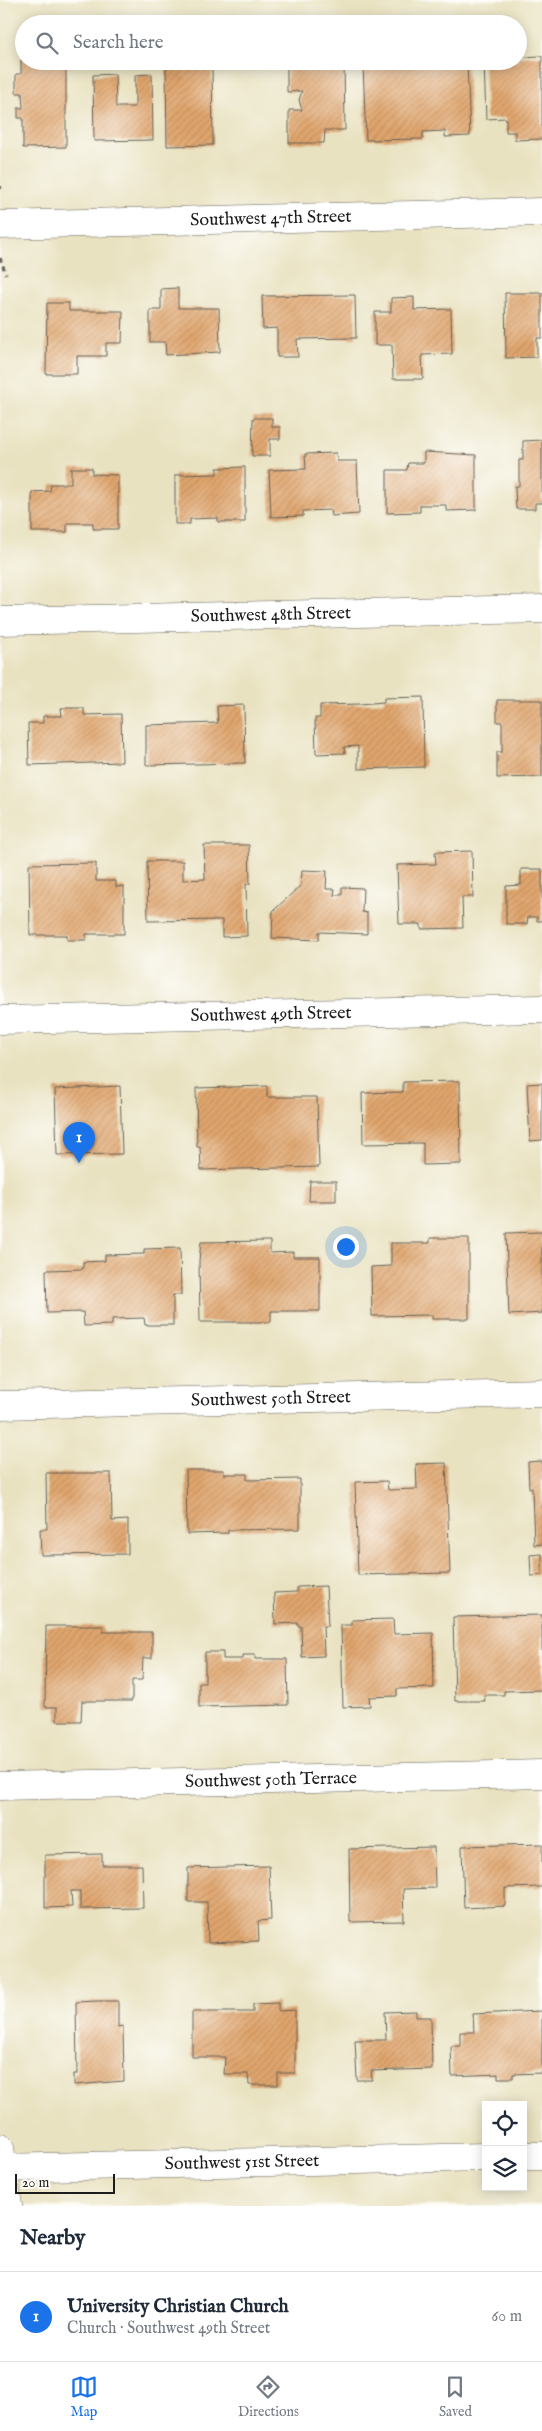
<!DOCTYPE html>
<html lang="en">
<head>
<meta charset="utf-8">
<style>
	body { margin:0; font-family:"IM FELL English",serif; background:#f2f2f3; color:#1f2937 }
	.controls { position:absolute; right:15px; bottom:15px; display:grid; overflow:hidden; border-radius:0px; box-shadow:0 2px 12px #0003 }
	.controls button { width:45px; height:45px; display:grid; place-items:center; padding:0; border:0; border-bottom:1px solid #e0e1e3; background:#fff; color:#1f2937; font:25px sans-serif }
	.scale { position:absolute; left:15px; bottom:12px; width:100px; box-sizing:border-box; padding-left:5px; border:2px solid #1c1c1c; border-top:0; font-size:14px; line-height:18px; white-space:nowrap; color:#1c1c1c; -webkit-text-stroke:4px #fdfcf7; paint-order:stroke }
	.you { position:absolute; left:345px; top:1246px; width:18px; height:18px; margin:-12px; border:4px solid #fff; border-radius:50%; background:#1a73e8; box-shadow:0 0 0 8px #1a73e833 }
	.badge { display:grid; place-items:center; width:32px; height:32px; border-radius:50%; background:#1a73e8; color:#fff; font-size:16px; font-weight:700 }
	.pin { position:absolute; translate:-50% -41px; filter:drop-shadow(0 1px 2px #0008) }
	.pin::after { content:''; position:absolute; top:26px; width:18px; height:15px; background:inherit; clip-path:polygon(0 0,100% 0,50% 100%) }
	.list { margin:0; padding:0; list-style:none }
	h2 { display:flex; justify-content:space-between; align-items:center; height:65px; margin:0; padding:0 20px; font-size:21px }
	h2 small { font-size:16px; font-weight:400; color:#747a83 }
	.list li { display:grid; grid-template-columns:32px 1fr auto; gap:15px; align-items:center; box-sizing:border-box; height:90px; padding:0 20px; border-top:1px solid #e0e1e3 }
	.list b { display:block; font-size:19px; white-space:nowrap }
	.list p { margin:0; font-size:16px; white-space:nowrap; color:#747a83 }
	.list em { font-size:16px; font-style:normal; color:#747a83 }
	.icon { flex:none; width:28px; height:28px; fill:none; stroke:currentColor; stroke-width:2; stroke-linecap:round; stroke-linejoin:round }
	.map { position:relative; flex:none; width:542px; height:2206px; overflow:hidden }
	.search { position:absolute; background:#fff; box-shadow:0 2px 12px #0003; left:15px; right:15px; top:15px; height:55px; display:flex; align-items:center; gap:12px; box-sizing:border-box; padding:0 18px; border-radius:28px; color:#747a83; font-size:19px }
	.sheet { height:155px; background:#fff }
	nav { display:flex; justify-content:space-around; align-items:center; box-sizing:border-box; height:70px; border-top:1px solid #e0e1e3; background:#fff; font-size:14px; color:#747a83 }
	nav a { display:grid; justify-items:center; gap:2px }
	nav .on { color:#1a73e8 }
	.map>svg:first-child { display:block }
	.building { fill:url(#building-hatch) }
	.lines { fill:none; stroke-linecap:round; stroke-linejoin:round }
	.minor-casing { stroke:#646156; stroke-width:29 }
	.path { stroke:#646156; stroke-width:3; stroke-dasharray:4 4; stroke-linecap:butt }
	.minor { stroke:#fff; stroke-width:28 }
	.labels { text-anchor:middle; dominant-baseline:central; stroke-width:4; stroke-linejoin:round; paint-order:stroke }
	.street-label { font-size:18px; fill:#1c1c1c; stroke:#fdfcf7 }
</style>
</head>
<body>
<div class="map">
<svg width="542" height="2206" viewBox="0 0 542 2206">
	<defs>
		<pattern id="building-hatch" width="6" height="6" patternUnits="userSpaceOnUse" patternTransform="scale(1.25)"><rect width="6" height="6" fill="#e0a56d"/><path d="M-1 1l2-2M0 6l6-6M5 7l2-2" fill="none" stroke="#c08d5e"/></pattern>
	</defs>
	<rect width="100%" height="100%" fill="#fdfcf7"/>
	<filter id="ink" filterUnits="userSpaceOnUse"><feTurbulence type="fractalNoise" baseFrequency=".02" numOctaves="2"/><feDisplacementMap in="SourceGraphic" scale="10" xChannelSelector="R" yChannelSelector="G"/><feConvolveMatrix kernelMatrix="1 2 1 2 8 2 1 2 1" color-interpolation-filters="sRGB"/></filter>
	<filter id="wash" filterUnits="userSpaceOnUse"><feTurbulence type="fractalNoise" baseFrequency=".0096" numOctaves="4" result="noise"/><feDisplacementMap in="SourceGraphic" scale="20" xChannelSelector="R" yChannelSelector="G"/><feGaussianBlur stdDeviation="1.12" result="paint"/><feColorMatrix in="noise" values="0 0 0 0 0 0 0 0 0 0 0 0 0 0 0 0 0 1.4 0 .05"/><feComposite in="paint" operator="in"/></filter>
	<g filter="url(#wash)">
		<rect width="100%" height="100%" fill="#e9e2c1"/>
		<g id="blocks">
			<!-- building -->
			<g class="building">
				<polygon points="542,56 542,139 515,140 515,132 506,132 506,118 486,119 484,61 518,61 518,57"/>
				<polygon points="21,60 66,61 66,147 23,148 23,118 18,118 18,108 23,108 22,93 16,93 16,74 21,74"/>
				<polygon points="387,61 467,63 470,136 445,137 445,131 423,132 423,139 366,140 363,66 387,65"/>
				<polygon points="344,62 345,130 325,130 324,143 289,143 289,110 302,110 299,100 302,91 287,92 287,63"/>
				<polygon points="212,64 213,145 167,146 166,65"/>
				<polygon points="115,74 116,107 135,107 135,75 152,74 153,140 94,141 93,75"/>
				<polygon points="178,288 178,308 219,308 220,352 166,355 165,342 150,342 150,310 161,310 161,289"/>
				<polygon points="505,293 542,293 542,338 537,338 537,357 506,358"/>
				<polygon points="355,295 356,338 297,339 298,357 277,357 277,328 263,329 262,296"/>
				<polygon points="414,297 414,310 451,309 452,354 422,355 423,379 393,379 392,345 375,345 375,312 391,312 391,298"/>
				<polygon points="47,303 69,303 69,311 123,311 122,343 106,343 106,356 77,356 77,374 46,374"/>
				<polygon points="253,418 272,418 272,427 280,427 280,439 270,439 270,456 252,456"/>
				<polygon points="542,440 542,503 535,503 535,509 516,509 515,486 519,486 519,460 523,460 523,441"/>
				<polygon points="424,452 476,455 476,510 446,511 446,505 420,505 420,512 387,513 387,470 407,470 408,463 424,463"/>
				<polygon points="336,453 337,461 357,461 359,514 332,516 331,510 303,511 303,516 271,517 269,470 306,469 305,454"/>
				<polygon points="245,467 245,522 218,522 218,518 190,519 190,524 175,524 175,475 217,474 217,468"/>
				<polygon points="71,468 92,468 92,474 118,475 118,529 93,529 93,523 67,523 67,532 32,532 32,492 50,491 51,484 71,484"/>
				<polygon points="423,697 424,767 358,769 358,746 344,747 345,753 316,754 315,718 320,718 320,705 360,704 384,702 384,698"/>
				<polygon points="497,700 542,700 542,777 497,778 497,752 502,752 502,722 497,722"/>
				<polygon points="244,705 245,763 146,765 146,725 218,723 217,706"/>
				<polygon points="61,708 84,708 84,715 121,714 122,762 29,765 28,723 43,723 43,716 62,716"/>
				<polygon points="204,845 249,845 250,884 246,884 247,936 222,937 222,920 148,921 147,861 183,861 183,880 205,879"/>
				<polygon points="472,851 473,897 462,897 463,928 421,929 421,924 399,924 397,865 436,864 435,852"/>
				<polygon points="96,863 96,881 116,881 116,887 124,886 124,934 86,934 86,940 67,940 67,935 30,935 29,864"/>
				<polygon points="521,869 542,869 542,921 537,921 537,917 528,917 527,924 506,924 506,886 521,885"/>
				<polygon points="302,870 327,871 326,889 335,889 334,895 342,895 342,887 363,888 362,912 367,913 367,934 319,932 319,940 272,938 273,911 301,885"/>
				<polygon points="460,1081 461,1164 423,1165 423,1143 363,1144 362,1093 403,1092 403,1082"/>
				<polygon points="542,1083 542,1140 530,1141 527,1084"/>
				<polygon points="120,1086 122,1154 57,1155 55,1089"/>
				<polygon points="267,1086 267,1097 317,1097 319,1167 201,1170 200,1147 197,1147 196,1088"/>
				<polygon points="310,1181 336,1181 336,1201 309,1201"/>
				<polygon points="542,1232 542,1313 509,1315 506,1233"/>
				<polygon points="430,1238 469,1238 469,1319 432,1319 432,1315 372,1316 371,1267 391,1266 391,1243 430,1243"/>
				<polygon points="270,1241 270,1253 293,1252 293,1257 320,1257 320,1311 271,1311 271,1322 200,1322 199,1261 201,1242"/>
				<polygon points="180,1248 181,1295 173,1295 173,1325 145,1325 144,1318 112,1319 112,1325 84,1326 83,1312 47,1313 46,1270 83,1269 83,1262 105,1261 105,1255 144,1254 144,1249"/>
				<polygon points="542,1461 542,1544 534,1545 532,1488 529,1488 528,1462"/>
				<polygon points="446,1463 450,1573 358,1575 355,1482 387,1481 388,1490 417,1489 416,1464"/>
				<polygon points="186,1470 224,1470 224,1474 247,1474 247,1480 300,1479 300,1529 228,1530 228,1533 187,1534"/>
				<polygon points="46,1473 111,1473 112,1521 128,1520 128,1554 41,1555 40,1529 47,1529"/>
				<polygon points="542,1554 542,1575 531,1576 530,1555"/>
				<polygon points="326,1586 328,1626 323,1626 324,1656 302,1657 301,1626 298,1626 298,1623 275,1624 274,1593 297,1592 297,1587"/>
				<polygon points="542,1615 542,1690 504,1691 504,1695 484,1695 485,1701 455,1701 453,1617"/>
				<polygon points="393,1619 394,1634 433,1633 434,1688 397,1689 397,1696 369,1697 370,1706 343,1707 341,1625 352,1625 352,1620"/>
				<polygon points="46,1626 103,1626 103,1632 152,1632 152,1658 143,1658 142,1680 132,1680 132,1701 82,1701 81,1721 57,1721 57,1707 45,1707"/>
				<polygon points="205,1652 223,1652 223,1659 243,1659 243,1655 255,1655 255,1659 287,1659 288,1705 199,1707 199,1683 205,1683"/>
				<polygon points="542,1844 542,1887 505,1888 505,1906 464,1908 462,1846"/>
				<polygon points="434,1847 435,1888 403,1889 404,1921 350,1922 349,1849"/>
				<polygon points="102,1854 102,1865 142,1865 143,1908 80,1909 80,1891 71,1891 72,1907 45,1908 45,1855"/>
				<polygon points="269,1866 271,1920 258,1921 259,1941 208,1943 207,1902 188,1902 188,1868"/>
				<polygon points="97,2001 118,2001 118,2027 123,2026 124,2081 74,2085 74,2074 77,2074 76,2002"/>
				<polygon points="278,2003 278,2011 295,2010 295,2073 278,2073 278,2085 249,2085 248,2074 224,2074 225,2057 192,2057 192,2012 253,2012 253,2004"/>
				<polygon points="416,2011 416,2017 431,2017 432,2069 371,2071 372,2080 357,2080 355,2040 386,2040 385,2012"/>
				<polygon points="542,2011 542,2073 513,2074 513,2078 498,2078 498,2074 452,2076 451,2046 460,2046 460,2032 474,2032 473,2014"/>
			</g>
		</g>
	</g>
	<g filter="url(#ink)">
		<use href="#blocks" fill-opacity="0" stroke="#646156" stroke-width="1"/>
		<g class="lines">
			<defs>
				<g id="minor">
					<path id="s1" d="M0 225 542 212"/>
					<path id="s2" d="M0 621 542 609"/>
					<path id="s3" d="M0 1020 542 1009"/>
					<path id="s4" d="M0 1405 542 1393"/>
					<path id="s5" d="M0 1786 542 1774"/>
					<polyline points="0,2148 8,2206"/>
					<polyline points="523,2156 542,2156"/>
					<path id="s6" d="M0 2168 486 2157"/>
				</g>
			</defs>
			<!-- minor casing -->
			<use href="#minor" class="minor-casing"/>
			<!-- path -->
			<g class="path">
				<polyline points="0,189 1,186"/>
				<polyline points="0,258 6,274"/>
			</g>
			<!-- minor -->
			<use href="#minor" class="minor"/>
		</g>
	</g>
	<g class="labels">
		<!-- street labels -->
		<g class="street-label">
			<text stroke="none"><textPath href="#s1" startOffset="271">Southwest 47th Street</textPath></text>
			<text stroke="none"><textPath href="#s2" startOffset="271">Southwest 48th Street</textPath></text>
			<text stroke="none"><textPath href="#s3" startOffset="271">Southwest 49th Street</textPath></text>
			<text stroke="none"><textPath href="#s4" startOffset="271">Southwest 50th Street</textPath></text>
			<text stroke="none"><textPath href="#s5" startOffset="271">Southwest 50th Terrace</textPath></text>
			<text stroke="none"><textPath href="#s6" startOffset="242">Southwest 51st Street</textPath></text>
		</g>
	</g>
</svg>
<div class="controls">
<button><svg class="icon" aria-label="locate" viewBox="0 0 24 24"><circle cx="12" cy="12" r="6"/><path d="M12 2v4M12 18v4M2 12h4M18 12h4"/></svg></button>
<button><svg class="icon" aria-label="layers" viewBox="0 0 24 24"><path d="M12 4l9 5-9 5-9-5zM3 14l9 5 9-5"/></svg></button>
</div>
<div class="scale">20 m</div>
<div class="you"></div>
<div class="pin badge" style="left:79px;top:1163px">1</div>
<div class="search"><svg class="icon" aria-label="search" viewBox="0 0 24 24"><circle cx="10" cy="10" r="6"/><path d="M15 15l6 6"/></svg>Search here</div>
</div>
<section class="sheet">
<h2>Nearby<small></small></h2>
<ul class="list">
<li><span class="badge">1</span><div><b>University Christian Church</b><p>Church · Southwest 49th Street</p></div><em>60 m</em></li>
</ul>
</section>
<nav>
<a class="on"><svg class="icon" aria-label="map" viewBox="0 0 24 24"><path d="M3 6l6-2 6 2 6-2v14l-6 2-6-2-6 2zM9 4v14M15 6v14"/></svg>Map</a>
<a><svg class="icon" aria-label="directions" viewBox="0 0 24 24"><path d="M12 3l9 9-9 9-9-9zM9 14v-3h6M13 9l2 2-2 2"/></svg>Directions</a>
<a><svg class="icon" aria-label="saved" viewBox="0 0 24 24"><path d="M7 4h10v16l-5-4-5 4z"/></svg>Saved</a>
</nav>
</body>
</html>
